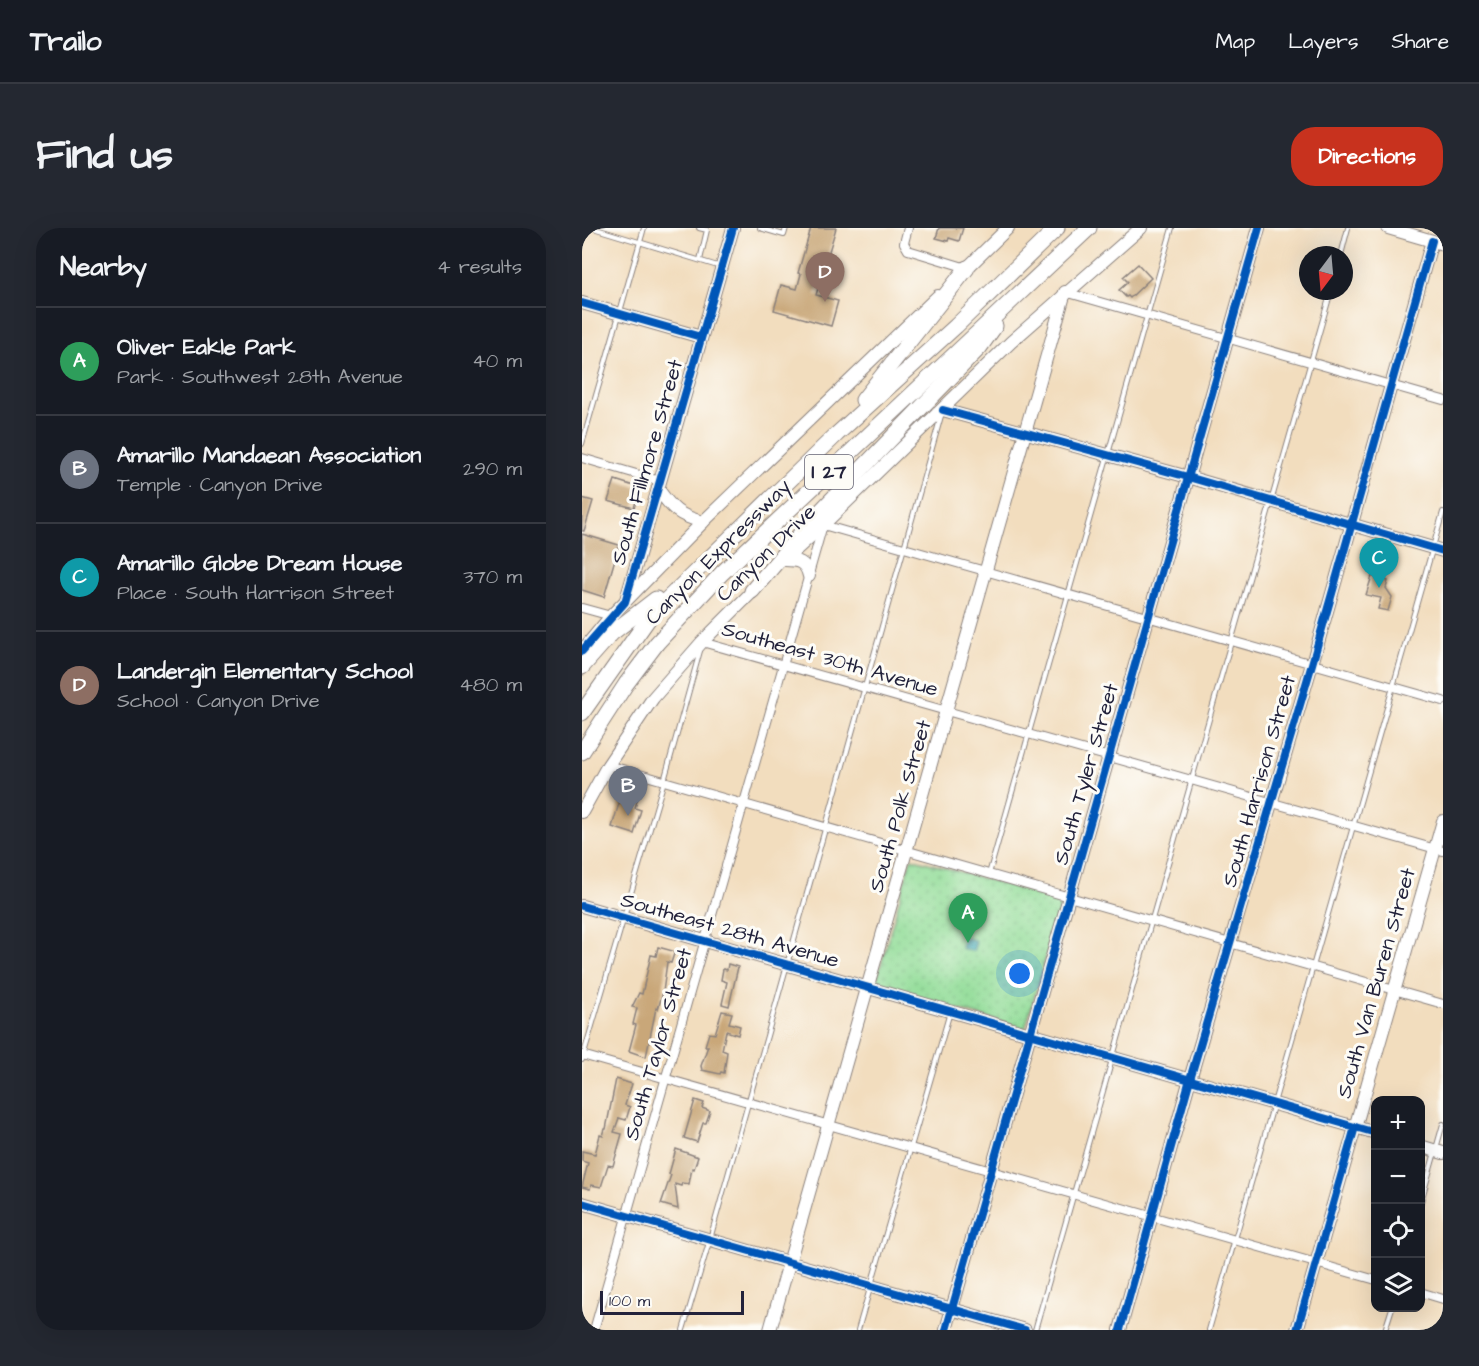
<!DOCTYPE html>
<html lang="en">
<head>
<meta charset="utf-8">
<style>
	body { margin:0; font-family:"Architects Daughter",sans-serif; background:#242831; color:#f1f3f6 }
	.controls { position:absolute; right:18px; bottom:18px; display:grid; overflow:hidden; border-radius:12px; box-shadow:0 6px 24px #0002 }
	.controls button { width:54px; height:54px; display:grid; place-items:center; padding:0; border:0; border-bottom:2px solid #363941; background:#171b24; color:#f1f3f6; font:30px sans-serif }
	.compass { position:absolute; left:717px; top:18px; width:54px; height:54px; border-radius:50%; background:#171b24; box-shadow:0 6px 24px #0002; rotate:196deg }
	.scale { position:absolute; left:18px; bottom:15px; width:144px; box-sizing:border-box; padding-left:6px; border:3px solid #22223b; border-top:0; font-size:16px; line-height:21px; white-space:nowrap; color:#22223b; -webkit-text-stroke:4px #fdfcf7; paint-order:stroke }
	.you { position:absolute; left:438px; top:746px; width:21px; height:21px; margin:-15px; border:4px solid #fff; border-radius:50%; background:#1a73e8; box-shadow:0 0 0 9px #1a73e833 }
	.badge { display:grid; place-items:center; width:39px; height:39px; border-radius:50%; background:#c8321e; color:#fff; font-size:20px; font-weight:700 }
	.pin { position:absolute; translate:-50% -50px; filter:drop-shadow(0 2px 3px #0008) }
	.pin::after { content:''; position:absolute; top:32px; width:21px; height:18px; background:inherit; clip-path:polygon(0 0,100% 0,50% 100%) }
	.list { margin:0; padding:0; list-style:none }
	h2 { display:flex; justify-content:space-between; align-items:center; height:78px; margin:0; padding:0 24px; font-size:26px }
	h2 small { font-size:20px; font-weight:400; color:#9ea1a6 }
	.list li { display:grid; grid-template-columns:39px 1fr auto; gap:18px; align-items:center; box-sizing:border-box; height:108px; padding:0 24px; border-top:2px solid #363941 }
	.list b { display:block; font-size:22px; white-space:nowrap }
	.list p { margin:0; font-size:20px; white-space:nowrap; color:#9ea1a6 }
	.list em { font-size:20px; font-style:normal; color:#9ea1a6 }
	.icon { flex:none; width:33px; height:33px; fill:none; stroke:currentColor; stroke-width:2; stroke-linecap:round; stroke-linejoin:round }
	.map { position:relative; flex:none; width:861px; height:1102px; overflow:hidden; border-radius:24px }
	header { display:flex; align-items:center; gap:36px; box-sizing:border-box; height:84px; padding:0 30px; background:#171b24; border-bottom:2px solid #363941 }
	header strong { font-size:28px }
	nav { display:flex; gap:33px; margin-inline-start:auto; font-size:21px }
	.intro { display:flex; align-items:center; justify-content:space-between; box-sizing:border-box; height:144px; padding:0 36px }
	h1 { margin:0; font-size:42px }
	.button { padding:15px 27px; border-radius:24px; background:#c8321e; color:#fff; font-size:21px; font-weight:700 }
	main { display:flex; gap:36px; padding:0 36px }
	aside { flex:1; background:#171b24; border-radius:24px; box-shadow:0 6px 24px #0002 }
	.map>svg:first-child { display:block }
	.park { fill:url(#park-dots); stroke:#5a806a; stroke-width:1.5 }
	.water { fill:url(#water-rules); stroke:#326a7c; stroke-width:1.5 }
	.building { fill:#c9a779 }
	.lines { fill:none; stroke-linecap:round; stroke-linejoin:round }
	.lane-casing { stroke:#8a807c; stroke-width:6 }
	.street-casing { stroke:#8a807c; stroke-width:10 }
	.secondary-casing { stroke:#8a807c; stroke-width:14 }
	.highway-casing { stroke:#8a807c; stroke-width:17 }
	.lane { stroke:#fff; stroke-width:4 }
	.street { stroke:#fff; stroke-width:8 }
	.secondary { stroke:#fff; stroke-width:12 }
	.highway { stroke:#fff; stroke-width:15 }
	.cycleway-casing { stroke:#fdfcf7; stroke-width:11 }
	.cycleway { stroke:#0057b8; stroke-width:8 }
	.labels { text-anchor:middle; dominant-baseline:central; stroke-width:6; stroke-linejoin:round; paint-order:stroke }
	.shield { fill:#fdfcf7; stroke:#646373; stroke-width:1.5 }
	.shield-label { font-size:20px; font-weight:bold; fill:#22223b }
	.street-label { font-size:21px; fill:#22223b; stroke:#fdfcf7 }
</style>
</head>
<body>
<header>
<strong>Trailo</strong>
<nav><a>Map</a><a>Layers</a><a>Share</a></nav>
</header>
<div class="intro"><h1>Find us</h1><a class="button">Directions</a></div>
<main>
<aside>
<h2>Nearby<small>4 results</small></h2>
<ul class="list">
<li><span class="badge" style="background:#2e9e5b">A</span><div><b>Oliver Eakle Park</b><p>Park · Southwest 28th Avenue</p></div><em>40 m</em></li>
<li><span class="badge" style="background:#6b7280">B</span><div><b>Amarillo Mandaean Association</b><p>Temple · Canyon Drive</p></div><em>290 m</em></li>
<li><span class="badge" style="background:#0f9aa8">C</span><div><b>Amarillo Globe Dream House</b><p>Place · South Harrison Street</p></div><em>370 m</em></li>
<li><span class="badge" style="background:#8d6e63">D</span><div><b>Landergin Elementary School</b><p>School · Canyon Drive</p></div><em>480 m</em></li>
</ul>
</aside>
<div class="map">
<svg width="861" height="1102" viewBox="0 0 861 1102">
	<defs>
		<pattern id="park-dots" width="8" height="8" patternUnits="userSpaceOnUse" patternTransform="scale(1.5)"><rect width="8" height="8" fill="#93dd99"/><path d="M2 2h.1M6 6h.1" fill="none" stroke="#7ebd85" stroke-width="1.8" stroke-linecap="round"/></pattern>
		<pattern id="water-rules" width="6" height="5" patternUnits="userSpaceOnUse" patternTransform="scale(1.5)"><rect width="6" height="5" fill="#43b2bd"/><path d="M0 2.5h6" fill="none" stroke="#38909b"/></pattern>
	</defs>
	<rect width="100%" height="100%" fill="#fdfcf7"/>
	<filter id="ink" filterUnits="userSpaceOnUse"><feTurbulence type="fractalNoise" baseFrequency=".0167" numOctaves="2"/><feDisplacementMap in="SourceGraphic" scale="12" xChannelSelector="R" yChannelSelector="G"/><feConvolveMatrix kernelMatrix="1 2 1 2 8 2 1 2 1" color-interpolation-filters="sRGB"/></filter>
	<filter id="wash" filterUnits="userSpaceOnUse"><feTurbulence type="fractalNoise" baseFrequency=".008" numOctaves="4" result="noise"/><feDisplacementMap in="SourceGraphic" scale="24" xChannelSelector="R" yChannelSelector="G"/><feGaussianBlur stdDeviation="1.35" result="paint"/><feColorMatrix in="noise" values="0 0 0 0 0 0 0 0 0 0 0 0 0 0 0 0 0 1.4 0 .05"/><feComposite in="paint" operator="in"/></filter>
	<g filter="url(#wash)">
		<rect width="100%" height="100%" fill="#f2ddbe"/>
		<!-- park -->
		<polygon class="park" points="329,630 480,673 443,801 293,758"/>
		<!-- water -->
		<polygon class="water" points="382,709 394,713 391,723 379,720"/>
		<g id="blocks">
			<!-- building -->
			<g class="building">
				<polygon points="229,0 254,0 234,67 256,73 249,98 192,82 199,57 215,61 219,46 216,45"/>
				<polygon points="357,0 381,0 377,13 367,10 366,13 354,10"/>
				<polygon points="556,36 569,50 548,70 546,68 544,69 537,62 546,54 541,49"/>
				<polygon points="33,252 58,260 52,280 26,273"/>
				<polygon points="0,270 11,273 2,303 0,303"/>
				<polygon points="0,306 37,317 22,369 0,362"/>
				<polygon points="790,348 806,353 804,360 810,369 806,383 796,381 799,370 784,367"/>
				<polygon points="41,562 57,566 53,580 59,582 52,606 30,599"/>
				<polygon points="76,719 91,723 92,726 89,735 85,734 81,764 76,781 74,780 64,829 47,823 54,797 51,796 55,780 50,779 57,765 60,766 69,727 74,728"/>
				<polygon points="146,736 156,739 147,778 140,776 145,754 139,752 141,741 145,742"/>
				<polygon points="140,783 150,785 147,795 158,798 156,807 144,803 140,822 145,824 142,845 139,844 138,846 120,842 119,838 126,818 123,818 127,805 133,806"/>
				<polygon points="34,851 50,856 43,877 48,879 44,892 37,890 32,904 40,906 31,938 26,937 19,959 9,957 8,961 0,959 6,935 0,933 0,923 13,926 18,907 21,908 23,901 24,901"/>
				<polygon points="113,872 122,875 120,880 128,883 124,895 121,895 115,914 102,910"/>
				<polygon points="94,921 116,929 112,941 110,940 107,956 100,955 99,958 93,956 96,981 79,976 89,947 87,946"/>
			</g>
		</g>
	</g>
	<g filter="url(#ink)">
		<use href="#blocks" fill-opacity="0" stroke="#8a807c" stroke-width="1.5"/>
		<g class="lines">
			<defs>
				<g id="lane">
					<polyline points="11,0 139,39"/>
					<polyline points="117,0 125,2 118,32"/>
					<polyline points="178,0 202,7 204,0"/>
					<polyline points="759,27 766,0"/>
					<polyline points="0,216 62,0"/>
					<polyline points="407,646 590,0"/>
					<polyline points="0,832 82,553 118,423"/>
					<polyline points="838,977 861,896"/>
					<polyline points="101,1102 128,1011 359,188"/>
					<polyline points="276,1102 368,784"/>
					<polyline points="453,1102 749,63"/>
					<polyline points="627,1102 861,284"/>
					<polyline points="803,1102 810,1080"/>
				</g>
				<g id="street">
					<polyline points="326,0 322,15 326,22 385,40"/>
					<polyline points="483,64 861,172"/>
					<polyline points="0,230 78,253"/>
					<polyline points="0,380 29,388"/>
					<polyline points="120,414 861,623"/>
					<polyline points="26,537 861,776"/>
					<polyline points="0,827 794,1052"/>
					<polyline points="838,1064 861,1071"/>
					<polyline points="12,1102 241,297 861,473"/>
				</g>
				<g id="secondary">
					<polyline points="806,0 861,16"/>
					<polyline points="380,45 426,0"/>
					<polyline points="0,75 119,109"/>
					<polyline points="361,182 606,249 861,323"/>
					<path d="M76 261C90 281 97 288 121 294"/>
					<polyline points="207,328 241,297 429,114 559,0"/>
					<path d="M203 332C216 332 224 334 227 348"/>
					<polyline points="44,372 151,0"/>
					<polyline points="0,423 29,388 121,294 356,68"/>
					<polyline points="0,584 26,537 71,470 120,414 175,359"/>
					<polyline points="0,678 794,905"/>
					<polyline points="838,918 861,925"/>
					<polyline points="0,975 443,1102"/>
					<polyline points="188,1102 483,64"/>
					<polyline points="364,1102 677,0"/>
					<polyline points="538,1102 608,851 730,436 850,13"/>
					<polyline points="715,1102 861,593"/>
				</g>
				<g id="highway">
					<polyline points="281,172 385,40"/>
					<polyline points="170,363 232,290 398,119 413,98"/>
					<polyline points="0,439 30,405 74,371"/>
					<polyline points="0,485 69,387 255,206 374,98 475,0"/>
					<polyline points="0,524 44,456 75,415 140,345 507,0"/>
				</g>
			</defs>
			<!-- lane casing -->
			<use href="#lane" class="lane-casing"/>
			<!-- street casing -->
			<use href="#street" class="street-casing"/>
			<!-- secondary casing -->
			<use href="#secondary" class="secondary-casing"/>
			<!-- highway casing -->
			<use href="#highway" class="highway-casing"/>
			<!-- lane -->
			<use href="#lane" class="lane"/>
			<!-- street -->
			<use href="#street" class="street"/>
			<!-- secondary -->
			<use href="#secondary" class="secondary"/>
			<!-- highway -->
			<use href="#highway" class="highway"/>
			<defs>
				<g id="cycleway">
					<polyline points="0,75 119,109"/>
					<polyline points="361,182 606,249 861,323"/>
					<polyline points="0,423 43,374 151,0"/>
					<polyline points="0,678 794,905"/>
					<polyline points="0,975 443,1102"/>
					<polyline points="364,1102 677,0"/>
					<polyline points="538,1102 608,851 730,436 850,13"/>
					<polyline points="715,1102 773,899"/>
				</g>
			</defs>
			<!-- cycleway casing -->
			<use href="#cycleway" class="cycleway-casing"/>
			<!-- cycleway -->
			<use href="#cycleway" class="cycleway"/>
		</g>
	</g>
	<g class="labels">
		<!-- shield labels -->
		<rect class="shield" x="223" y="227" width="48" height="34" rx="4.5"/>
		<g class="shield-label">
			<text x="247" y="244">I 27</text>
		</g>
		<!-- street labels -->
		<g class="street-label">
			<text transform="translate(65 234) rotate(-74)">South Fillmore Street</text>
			<text transform="translate(136 324) rotate(-45)">Canyon Expressway</text>
			<text transform="translate(184 325) rotate(-44)">Canyon Drive</text>
			<text transform="translate(248 431) rotate(16)">Southeast 30th Avenue</text>
			<text transform="translate(504 546) rotate(-74)">South Tyler Street</text>
			<text transform="translate(677 553) rotate(-74)">South Harrison Street</text>
			<text transform="translate(318 578) rotate(-74)">South Polk Street</text>
			<text transform="translate(148 702) rotate(16)">Southeast 28th Avenue</text>
			<text transform="translate(794 755) rotate(-74)">South Van Buren Street</text>
			<text transform="translate(76 816) rotate(-74)">South Taylor Street</text>
		</g>
	</g>
</svg>
<div class="controls">
<button>+</button>
<button>−</button>
<button><svg class="icon" aria-label="locate" viewBox="0 0 24 24"><circle cx="12" cy="12" r="6"/><path d="M12 2v4M12 18v4M2 12h4M18 12h4"/></svg></button>
<button><svg class="icon" aria-label="layers" viewBox="0 0 24 24"><path d="M12 4l9 5-9 5-9-5zM3 14l9 5 9-5"/></svg></button>
</div>
<svg class="compass" viewBox="-18 -18 36 36"><path d="M0-13l5 13h-10z" fill="#e53935"/><path d="M0 13l5-13h-10z" fill="#9ea1a6"/></svg>
<div class="scale">100 m</div>
<div class="you"></div>
<div class="pin badge" style="left:386px;top:715px;background:#2e9e5b">A</div>
<div class="pin badge" style="left:46px;top:588px;background:#6b7280">B</div>
<div class="pin badge" style="left:797px;top:360px;background:#0f9aa8">C</div>
<div class="pin badge" style="left:243px;top:74px;background:#8d6e63">D</div>
</div>
</main>
</body>
</html>
